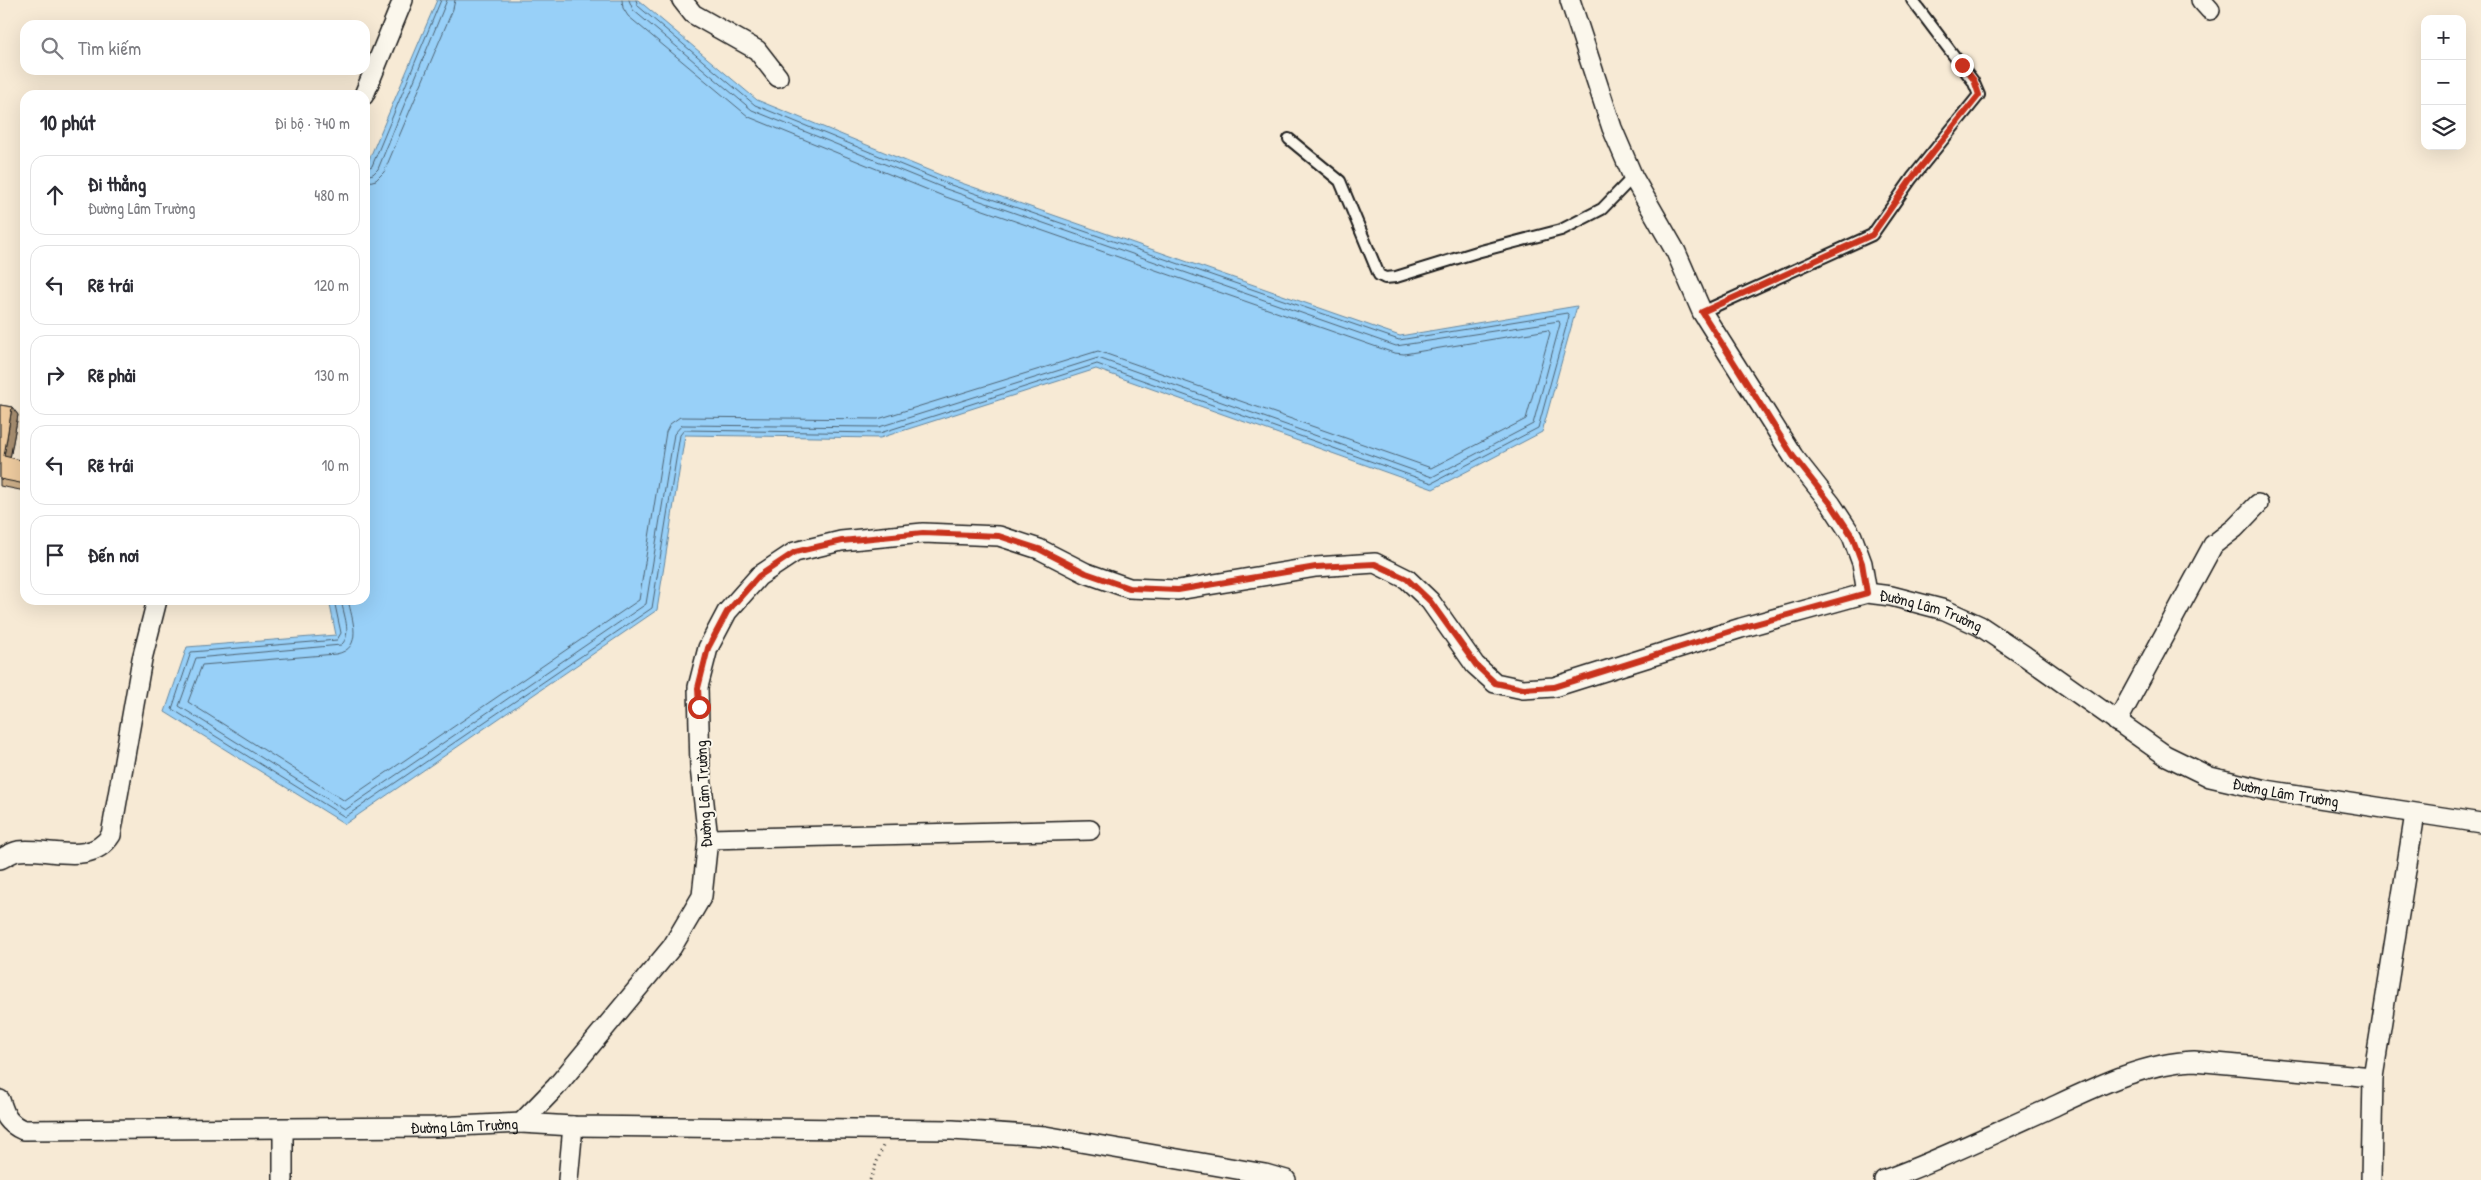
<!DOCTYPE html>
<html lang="vi">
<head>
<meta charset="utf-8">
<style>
	body { margin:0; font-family:"Patrick Hand",sans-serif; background:#f2f2f3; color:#2b2b33 }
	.controls { position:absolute; right:15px; top:15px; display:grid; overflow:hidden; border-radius:10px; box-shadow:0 5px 20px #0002 }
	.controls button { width:45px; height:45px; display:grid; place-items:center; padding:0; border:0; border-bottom:1px solid #e1e1e2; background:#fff; color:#2b2b33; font:25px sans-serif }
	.stop { position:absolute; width:15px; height:15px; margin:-11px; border:4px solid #c8321e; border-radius:50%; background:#fff }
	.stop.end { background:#c8321e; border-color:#fff; box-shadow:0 1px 5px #0008 }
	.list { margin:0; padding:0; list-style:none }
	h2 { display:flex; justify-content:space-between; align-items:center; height:65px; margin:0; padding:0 20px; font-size:21px }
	h2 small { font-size:16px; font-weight:400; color:#7c7c81 }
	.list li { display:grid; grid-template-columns:32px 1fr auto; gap:15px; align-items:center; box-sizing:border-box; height:80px; margin:0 10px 10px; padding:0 10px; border:1px solid #e1e1e2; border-radius:15px }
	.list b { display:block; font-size:19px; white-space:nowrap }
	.list p { margin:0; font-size:16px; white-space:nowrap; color:#7c7c81 }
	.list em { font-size:16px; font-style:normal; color:#7c7c81 }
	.icon { flex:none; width:28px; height:28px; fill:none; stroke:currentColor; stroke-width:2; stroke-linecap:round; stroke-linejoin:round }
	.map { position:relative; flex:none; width:2481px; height:1180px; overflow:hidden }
	.search { position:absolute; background:#fff; box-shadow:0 5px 20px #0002; left:20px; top:20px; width:350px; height:55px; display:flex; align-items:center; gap:12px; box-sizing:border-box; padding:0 18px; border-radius:15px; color:#7c7c81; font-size:19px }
	.panel { position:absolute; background:#fff; box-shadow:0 5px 20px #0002; left:20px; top:90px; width:350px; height:515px; border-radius:15px }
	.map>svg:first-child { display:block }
	.water { fill:#98d0f8; stroke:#6688a0 }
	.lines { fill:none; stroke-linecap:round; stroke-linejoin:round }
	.shore { stroke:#4e6474; stroke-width:1 }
	.lane-casing { stroke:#1c1c1c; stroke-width:14 }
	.street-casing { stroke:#1c1c1c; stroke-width:22 }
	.path { stroke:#1c1c1c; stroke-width:3; stroke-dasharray:1 4; stroke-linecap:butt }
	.lane { stroke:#fbf7ec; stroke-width:10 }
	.street { stroke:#fbf7ec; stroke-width:19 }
	.wall { fill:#cdaf89; stroke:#1c1c1c }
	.shaded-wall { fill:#a78e6f; stroke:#1c1c1c }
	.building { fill:#eecb9f; stroke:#1c1c1c }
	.route { stroke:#c8321e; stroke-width:6 }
	.labels { text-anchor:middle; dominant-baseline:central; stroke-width:4; stroke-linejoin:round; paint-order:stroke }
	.street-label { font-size:16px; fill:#1c1c1c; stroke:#fbf7ec }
</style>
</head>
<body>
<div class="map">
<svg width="2481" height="1180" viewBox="0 0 2481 1180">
	<rect width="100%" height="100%" fill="#f7ead5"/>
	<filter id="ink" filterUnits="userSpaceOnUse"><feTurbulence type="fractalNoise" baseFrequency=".02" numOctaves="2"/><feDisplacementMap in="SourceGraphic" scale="10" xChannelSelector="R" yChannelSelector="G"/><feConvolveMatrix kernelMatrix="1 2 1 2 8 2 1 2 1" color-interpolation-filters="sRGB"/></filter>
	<g filter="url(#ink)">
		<!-- water -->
		<g class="water">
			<polygon points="437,0 638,0 757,100 950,179 1400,336 1577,306 1542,432 1433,489 1096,369 880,438 685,435 657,610 345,824 165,712 187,647 336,635 329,600 365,600 365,169"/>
			<polygon points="24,418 25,418 25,448 19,447"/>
		</g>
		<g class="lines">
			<!-- shore -->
			<g class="shore">
				<polyline points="365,169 372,166 441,0"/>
				<polyline points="365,176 373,174 378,169 447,0"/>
				<polyline points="365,183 376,180 384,172 453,9 455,0"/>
				<polyline points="334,600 341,633 337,640 191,652 172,709 345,817 652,608 680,435 684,430 880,433 1097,364 1432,483 1538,428 1569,316 1567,313 1399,340 948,184 755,105 638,6 636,0"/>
				<path d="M341 600C343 613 353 635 341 645L196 658 179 706 345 810 646 604 674 434 682 425 879 427 1098 358 1432 477 1533 424 1560 324 1559 321 1396 346 946 189 752 110 633 10 629 0"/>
				<path d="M348 600C352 619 364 649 336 654L202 665 188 702 345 801 639 600 666 432 670 424 680 417 878 419 1098 351 1431 468 1526 419 1550 333 1548 330 1404 354 1394 353 943 196 749 117 628 16 623 8 622 0"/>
			</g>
			<defs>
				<g id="lane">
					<polyline points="1289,139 1340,181 1379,275 1385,278 1396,277 1477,252 1561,230 1602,209 1633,177"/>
					<polyline points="1702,312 1872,235 1912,178 1979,95 1973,81 1912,0"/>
				</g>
				<g id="street">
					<polyline points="682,0 693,14 757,50 778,77"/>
					<polyline points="1570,0 1612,128 1633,177 1676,252 1702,312 1793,456 1831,504 1852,536 1862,563 1867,593"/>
					<polyline points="2201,0 2210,10"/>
					<polyline points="364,95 403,0"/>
					<polyline points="2117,722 2213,545 2235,528 2258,504"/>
					<polyline points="708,839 1090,830"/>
					<path d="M0 859C5 857 12 852 18 851 49 847 91 867 111 835L142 659 157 600"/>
					<path id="s1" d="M0 1100C5 1115 7 1123 23 1130L436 1127 521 1123 556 1087 672 947 702 896 708 839 700 767 698 687 708 648 727 612 759 576 795 552 841 541 923 533 999 536 1039 549 1086 573 1129 588 1178 590 1316 567 1375 563 1407 579 1430 601 1475 665 1495 683 1523 689 1554 687 1741 628 1867 593 1891 596 1945 610 1980 626 2025 656 2165 755 2210 777 2266 790 2481 823"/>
					<polyline points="521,1123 573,1126 952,1130 1045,1136 1265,1174 1286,1180"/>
					<polyline points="283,1129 283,1180"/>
					<polyline points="568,1180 573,1126"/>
					<path d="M1884 1180C1940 1160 1992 1134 2046 1110 2093 1088 2142 1063 2194 1061L2373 1077"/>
					<polyline points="2371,1180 2373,1077 2415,814"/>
				</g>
			</defs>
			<!-- lane casing -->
			<use href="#lane" class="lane-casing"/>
			<!-- street casing -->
			<use href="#street" class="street-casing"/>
			<!-- path -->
			<polyline class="path" points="870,1180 883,1146"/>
			<!-- lane -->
			<use href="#lane" class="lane"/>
			<!-- street -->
			<use href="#street" class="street"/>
		</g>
		<!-- wall -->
		<polygon class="wall" points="0,405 12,407 18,415 10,458 25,461 25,491 0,486"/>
		<!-- shaded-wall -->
		<polygon class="shaded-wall" points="12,407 18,415 9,464 4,456"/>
		<!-- building -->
		<polygon class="building" points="0,405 12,407 4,456 25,461 25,484 0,479"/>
	</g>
	<g class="lines" filter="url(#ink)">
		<!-- route -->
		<polyline class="route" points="699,707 698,688 708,648 727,612 759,576 795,552 842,541 923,533 999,536 1039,549 1086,573 1129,588 1178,590 1316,567 1375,564 1407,579 1430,601 1476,665 1495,683 1523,689 1554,687 1741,628 1867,593 1862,563 1852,536 1831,504 1793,456 1702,312 1872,235 1912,178 1979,95 1974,80 1962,65"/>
	</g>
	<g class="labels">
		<!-- street labels -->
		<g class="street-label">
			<text stroke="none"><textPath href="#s1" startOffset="2431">Đường Lâm Trường</textPath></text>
			<text stroke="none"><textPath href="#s1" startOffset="2836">Đường Lâm Trường</textPath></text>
			<text transform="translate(703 794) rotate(-93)">Đường Lâm Trường</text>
			<text stroke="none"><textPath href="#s1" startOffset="481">Đường Lâm Trường</textPath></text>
		</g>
	</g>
</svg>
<div class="controls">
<button>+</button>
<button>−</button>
<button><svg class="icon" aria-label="layers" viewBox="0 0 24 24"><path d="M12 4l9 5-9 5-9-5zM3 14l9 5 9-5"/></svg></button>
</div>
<div class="stop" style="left:699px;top:707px"></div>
<div class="stop end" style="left:1962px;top:65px"></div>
<div class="search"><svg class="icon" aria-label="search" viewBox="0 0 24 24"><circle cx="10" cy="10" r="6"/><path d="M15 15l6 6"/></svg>Tìm kiếm</div>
<section class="panel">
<h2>10 phút<small>Đi bộ · 740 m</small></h2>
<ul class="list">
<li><svg class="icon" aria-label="ahead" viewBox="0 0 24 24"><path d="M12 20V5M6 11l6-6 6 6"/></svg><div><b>Đi thẳng</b><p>Đường Lâm Trường</p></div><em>480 m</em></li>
<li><svg class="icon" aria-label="left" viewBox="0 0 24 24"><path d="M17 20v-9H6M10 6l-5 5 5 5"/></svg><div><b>Rẽ trái</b></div><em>120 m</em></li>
<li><svg class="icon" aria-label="right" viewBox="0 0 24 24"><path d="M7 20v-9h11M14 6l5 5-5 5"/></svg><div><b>Rẽ phải</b></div><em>130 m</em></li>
<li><svg class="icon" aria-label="left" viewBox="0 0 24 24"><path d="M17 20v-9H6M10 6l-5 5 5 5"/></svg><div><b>Rẽ trái</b></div><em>10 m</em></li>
<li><svg class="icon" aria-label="arrive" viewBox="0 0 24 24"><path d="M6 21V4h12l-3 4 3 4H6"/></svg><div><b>Đến nơi</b></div></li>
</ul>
</section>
</div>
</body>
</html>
